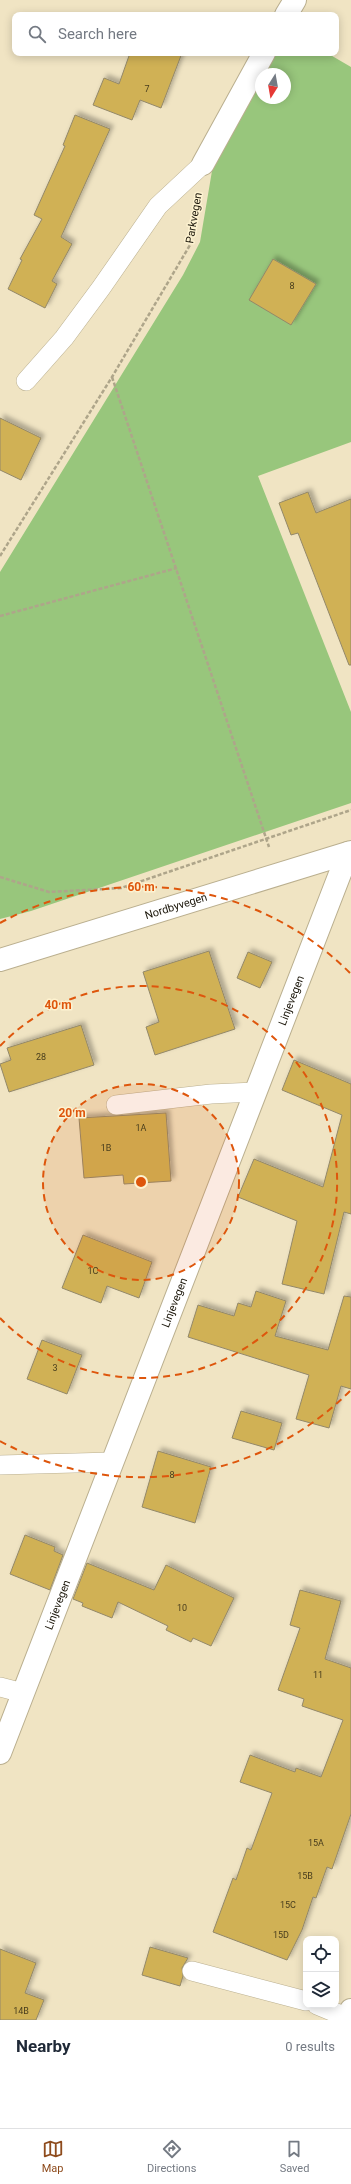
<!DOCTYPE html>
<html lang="en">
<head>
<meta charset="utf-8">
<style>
	body { margin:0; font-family:Roboto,sans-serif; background:#f6f6f7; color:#1f2937 }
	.controls { position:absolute; right:12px; bottom:12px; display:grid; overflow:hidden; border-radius:8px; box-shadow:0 2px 10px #0003 }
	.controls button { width:36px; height:36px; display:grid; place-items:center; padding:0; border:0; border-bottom:1px solid #e0e1e3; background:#fff; color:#1f2937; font:20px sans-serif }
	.compass { position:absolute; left:255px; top:68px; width:36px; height:36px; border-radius:50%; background:#fff; box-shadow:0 2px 10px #0003; rotate:191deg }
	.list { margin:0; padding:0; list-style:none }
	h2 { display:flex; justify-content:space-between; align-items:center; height:52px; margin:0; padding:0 16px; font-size:17px }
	h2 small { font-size:13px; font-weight:400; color:#747a83 }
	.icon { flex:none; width:22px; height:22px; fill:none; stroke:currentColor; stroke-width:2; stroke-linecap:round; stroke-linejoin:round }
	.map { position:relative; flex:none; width:351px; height:2020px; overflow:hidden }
	.search { position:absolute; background:#fff; box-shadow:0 2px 10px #0003; left:12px; right:12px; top:12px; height:44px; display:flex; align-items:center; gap:10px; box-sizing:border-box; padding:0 14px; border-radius:8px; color:#747a83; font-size:15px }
	.sheet { height:108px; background:#fff }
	nav { display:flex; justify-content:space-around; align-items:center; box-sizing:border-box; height:56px; border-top:1px solid #e0e1e3; background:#fff; font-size:11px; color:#747a83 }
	nav a { display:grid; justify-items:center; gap:2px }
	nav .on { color:#8e4b1c }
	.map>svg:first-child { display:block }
	.green { fill:#98c67c }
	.building { fill:#d0b155; stroke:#938869; filter:url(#shadow) }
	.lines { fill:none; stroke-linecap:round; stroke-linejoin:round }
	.lane-casing { stroke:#baaf8f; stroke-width:20 }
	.street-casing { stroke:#baaf8f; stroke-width:24 }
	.path { stroke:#aea58a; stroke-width:2.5; stroke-dasharray:4 2; stroke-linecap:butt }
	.lane { stroke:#fff; stroke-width:19 }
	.street { stroke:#fff; stroke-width:22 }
	.ring { fill:none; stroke:#de560c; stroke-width:2; stroke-dasharray:7 5 }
	.labels { text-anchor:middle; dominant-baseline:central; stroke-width:3; stroke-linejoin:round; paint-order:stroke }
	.number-label { font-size:9px; fill:#483d1d }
	.street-label { font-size:11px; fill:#1b160a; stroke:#fdf2d0 }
	.centre { fill:#de560c; stroke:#fdf2d0; stroke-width:2 }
	.ring-label { font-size:12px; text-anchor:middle; font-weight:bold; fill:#de560c; stroke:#fdf2d0; stroke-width:3; stroke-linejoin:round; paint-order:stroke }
</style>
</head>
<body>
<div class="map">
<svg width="351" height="2020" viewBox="0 0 351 2020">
	<defs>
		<filter id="shadow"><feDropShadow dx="3.5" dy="-3.5" stdDeviation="2" flood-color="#0004"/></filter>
	</defs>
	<rect width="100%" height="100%" fill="#f0e4c3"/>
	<!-- green -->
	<polygon class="green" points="276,53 327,53 351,67 351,442 258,476 351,712 351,803 31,911 0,919 0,572 183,275 200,242 213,165 261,80 261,98 285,98 285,74 264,74"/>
	<!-- building -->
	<g class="building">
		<polygon points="130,53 182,53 161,108 140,100 132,120 93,105 104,78 119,84"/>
		<polygon points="75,115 110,129 61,237 72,244 52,281 57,284 45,308 8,289 22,260 20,259 42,219 34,215 65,146 63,145"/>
		<polygon points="273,259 316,284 291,325 249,300"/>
		<polygon points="0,418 41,438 21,480 0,470"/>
		<polygon points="308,492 316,513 351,499 351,665 349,665 298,533 291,535 279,503"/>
		<polygon points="209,951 235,1029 155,1055 146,1027 159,1022 143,972"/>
		<polygon points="248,952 272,962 260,988 237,978"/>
		<polygon points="81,1025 94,1065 9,1092 0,1064 11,1060 7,1048"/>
		<polygon points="294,1060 351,1084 351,1214 344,1212 324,1294 282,1284 297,1221 238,1197 254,1159 323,1187 342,1115 282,1090"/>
		<polygon points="166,1113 171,1181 124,1184 123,1175 84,1178 79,1118"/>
		<polygon points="83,1235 152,1262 139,1298 107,1286 101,1303 62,1288"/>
		<polygon points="256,1291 286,1301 275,1336 328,1350 344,1296 351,1297 351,1389 341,1386 329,1428 296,1419 309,1375 188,1337 198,1305 234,1316 238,1303 251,1307"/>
		<polygon points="42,1340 82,1355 67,1394 27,1379"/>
		<polygon points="241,1411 282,1423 274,1450 232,1438"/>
		<polygon points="158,1451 211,1467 195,1523 142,1507"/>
		<polygon points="25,1535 55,1547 54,1551 63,1555 50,1590 10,1574"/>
		<polygon points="87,1563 154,1590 166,1565 234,1598 211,1646 193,1638 191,1642 166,1630 168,1626 118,1602 112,1618 82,1606 83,1603 73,1599"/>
		<polygon points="300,1590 341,1601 325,1659 351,1668 351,1814 332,1869 327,1867 316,1898 313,1897 302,1930 287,1960 213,1932 233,1878 236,1880 247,1848 251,1850 272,1793 240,1782 250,1755 295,1772 296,1768 321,1777 343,1720 302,1706 304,1699 278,1690 300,1628 290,1625"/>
		<polygon points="150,1947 188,1958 182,1968 183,1976 180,1986 142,1975"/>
		<polygon points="0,1949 36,1963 25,1993 44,2000 36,2020 0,2020"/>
	</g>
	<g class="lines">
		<defs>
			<g id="lane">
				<polyline points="26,381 64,338 101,288 158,206 203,164"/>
				<polyline points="116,1105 211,1094 255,1092"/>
				<polyline points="0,1465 112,1462"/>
				<polyline points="0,1687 23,1693"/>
				<polyline points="192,1971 306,2001"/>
				<polyline points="317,2005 351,2019"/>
			</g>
			<g id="street">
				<polyline points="286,15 295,0"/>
				<polyline points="203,164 264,53"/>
				<path id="s1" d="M0 960 351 852"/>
				<path id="s2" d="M0 1753 348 853"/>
				<polyline points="345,2020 351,2010"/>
			</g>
		</defs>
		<!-- lane casing -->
		<use href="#lane" class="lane-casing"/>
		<!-- street casing -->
		<use href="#street" class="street-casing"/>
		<!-- path -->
		<g class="path">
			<polyline points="112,377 269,847"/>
			<polyline points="0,556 112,377 190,245 196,208"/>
			<polyline points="0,616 177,568"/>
			<polyline points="0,877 49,892 121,888 351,810"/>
		</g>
		<!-- lane -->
		<use href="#lane" class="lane"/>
		<!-- street -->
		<use href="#street" class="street"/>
	</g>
	<!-- distance rings -->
	<circle cx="141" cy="1182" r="98" fill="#de560c" fill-opacity=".12"/>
	<g class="ring">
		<circle cx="141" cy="1182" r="98"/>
		<path d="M0 1046A196 196 0 1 1 0 1318"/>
		<path d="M350 1391A295 295 0 0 1 0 1441M0 923A295 295 0 0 1 350 973"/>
	</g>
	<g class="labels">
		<!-- number labels -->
		<g class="number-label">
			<text x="147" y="89">7</text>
			<text x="292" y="286">8</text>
			<text x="41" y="1057">28</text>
			<text x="141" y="1128">1A</text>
			<text x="106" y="1148">1B</text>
			<text x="93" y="1271">1C</text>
			<text x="55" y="1368">3</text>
			<text x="172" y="1475">8</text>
			<text x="182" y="1608">10</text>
			<text x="318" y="1675">11</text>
			<text x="316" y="1843">15A</text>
			<text x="305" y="1876">15B</text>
			<text x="288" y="1905">15C</text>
			<text x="281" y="1935">15D</text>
			<text x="21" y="2011">14B</text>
		</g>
		<!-- street labels -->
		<g class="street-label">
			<text transform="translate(194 218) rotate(-80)">Parkvegen</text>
			<text stroke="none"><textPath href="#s1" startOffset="184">Nordbyvegen</textPath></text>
			<text stroke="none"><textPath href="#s2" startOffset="807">Linjevegen</textPath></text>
			<text stroke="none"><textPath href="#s2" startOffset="483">Linjevegen</textPath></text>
			<text stroke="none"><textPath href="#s2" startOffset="159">Linjevegen</textPath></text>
		</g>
	</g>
	<circle cx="141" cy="1182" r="6" class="centre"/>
	<g class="ring-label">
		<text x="141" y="891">60 m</text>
		<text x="58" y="1009">40 m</text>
		<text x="72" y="1117">20 m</text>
	</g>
</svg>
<div class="controls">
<button><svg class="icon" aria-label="locate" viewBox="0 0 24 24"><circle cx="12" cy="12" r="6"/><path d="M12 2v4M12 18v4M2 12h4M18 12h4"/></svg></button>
<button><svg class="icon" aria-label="layers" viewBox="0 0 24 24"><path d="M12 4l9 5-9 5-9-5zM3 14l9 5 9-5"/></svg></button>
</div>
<svg class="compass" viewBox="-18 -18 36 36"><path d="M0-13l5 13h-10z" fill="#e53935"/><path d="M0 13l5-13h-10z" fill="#747a83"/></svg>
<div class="search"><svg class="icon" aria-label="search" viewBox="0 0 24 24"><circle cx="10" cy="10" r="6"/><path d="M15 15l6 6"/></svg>Search here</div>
</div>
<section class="sheet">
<h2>Nearby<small>0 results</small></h2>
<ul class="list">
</ul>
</section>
<nav>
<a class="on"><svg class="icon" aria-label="map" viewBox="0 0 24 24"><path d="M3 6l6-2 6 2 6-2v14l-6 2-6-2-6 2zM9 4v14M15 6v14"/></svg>Map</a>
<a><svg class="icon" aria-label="directions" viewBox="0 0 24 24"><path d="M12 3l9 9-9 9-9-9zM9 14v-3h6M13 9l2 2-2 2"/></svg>Directions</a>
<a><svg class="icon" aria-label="saved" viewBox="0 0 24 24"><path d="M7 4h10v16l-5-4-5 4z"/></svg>Saved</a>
</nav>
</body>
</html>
